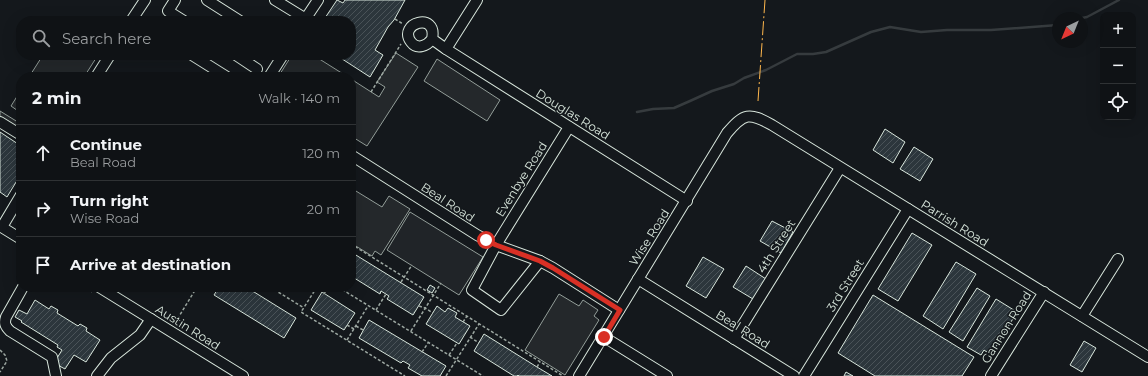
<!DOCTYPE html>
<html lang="en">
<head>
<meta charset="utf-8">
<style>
	body { margin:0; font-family:Montserrat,sans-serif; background:#181b1e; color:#f1f3f6 }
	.controls { position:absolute; right:12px; top:12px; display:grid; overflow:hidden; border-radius:8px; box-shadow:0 4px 16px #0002 }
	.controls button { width:36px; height:36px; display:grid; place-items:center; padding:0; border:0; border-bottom:1px solid #2f3234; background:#0f1215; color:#f1f3f6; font:20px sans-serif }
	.compass { position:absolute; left:1052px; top:12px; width:36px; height:36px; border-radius:50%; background:#0f1215; box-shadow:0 4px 16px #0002; rotate:223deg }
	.stop { position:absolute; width:12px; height:12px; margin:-9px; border:3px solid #d93025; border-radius:50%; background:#fff }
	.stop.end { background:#d93025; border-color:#fff; box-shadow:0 1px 4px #0008 }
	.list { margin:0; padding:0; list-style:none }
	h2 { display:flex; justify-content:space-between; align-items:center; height:52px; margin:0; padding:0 16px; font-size:17px }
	h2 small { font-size:13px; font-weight:400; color:#9b9ea0 }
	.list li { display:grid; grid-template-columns:26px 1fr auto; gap:12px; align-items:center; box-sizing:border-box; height:56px; padding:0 16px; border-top:1px solid #2f3234 }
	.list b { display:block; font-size:15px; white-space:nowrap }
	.list p { margin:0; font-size:13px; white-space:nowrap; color:#9b9ea0 }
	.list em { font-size:13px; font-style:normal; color:#9b9ea0 }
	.icon { flex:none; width:22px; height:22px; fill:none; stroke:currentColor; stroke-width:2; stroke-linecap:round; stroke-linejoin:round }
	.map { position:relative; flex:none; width:1148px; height:376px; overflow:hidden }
	.search { position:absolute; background:#0f1215; box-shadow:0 4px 16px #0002; left:16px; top:16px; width:340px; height:44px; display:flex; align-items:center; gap:10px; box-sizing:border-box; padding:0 14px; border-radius:16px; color:#9b9ea0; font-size:15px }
	.panel { position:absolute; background:#0f1215; box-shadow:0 4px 16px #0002; left:16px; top:72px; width:340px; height:220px; border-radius:16px }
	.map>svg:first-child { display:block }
	.garden { fill:#202428; stroke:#939e99 }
	.parking { fill:#24282b; stroke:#939e99 }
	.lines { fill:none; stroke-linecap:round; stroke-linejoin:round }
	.stream { stroke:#363b3e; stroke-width:2.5 }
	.building { fill:url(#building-hatch); stroke:#d8e6dc }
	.minor-casing { stroke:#d8e6dc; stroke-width:12 }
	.path { stroke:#9da8a2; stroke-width:1.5; stroke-dasharray:3 2; stroke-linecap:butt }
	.minor { stroke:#14181c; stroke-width:10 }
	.power { stroke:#ffb74d; stroke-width:1; stroke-dasharray:14 3 2 3; stroke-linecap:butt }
	.route { stroke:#d93025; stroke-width:5 }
	.labels { text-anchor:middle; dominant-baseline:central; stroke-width:3; stroke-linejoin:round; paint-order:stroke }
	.street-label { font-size:12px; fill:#d8e6dc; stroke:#14181c }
</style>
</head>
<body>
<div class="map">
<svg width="1148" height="376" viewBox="0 0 1148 376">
	<defs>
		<pattern id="building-hatch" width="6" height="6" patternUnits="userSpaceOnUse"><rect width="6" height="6" fill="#2c363c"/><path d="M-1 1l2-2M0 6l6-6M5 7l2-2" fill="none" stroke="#4a5358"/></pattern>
	</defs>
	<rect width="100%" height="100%" fill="#14181c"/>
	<!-- garden -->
	<polygon class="garden" points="410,212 483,257 459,295 387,250"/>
	<!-- parking -->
	<g class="parking">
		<polygon points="396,53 418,67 367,146 351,136 351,79 379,97 385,87 377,82"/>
		<polygon points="43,55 98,55 84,77 29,77"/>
		<polygon points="292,55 313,55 348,77 278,77"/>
		<polygon points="437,59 500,100 487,121 424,81"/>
		<polygon points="21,90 21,113 11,106"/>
		<polygon points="0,111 21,124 21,135 0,122"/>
		<polygon points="351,188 382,207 389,196 410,209 381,255 375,251 372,256 351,243"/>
		<polygon points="559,294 579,306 583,300 598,310 594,316 599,320 565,375 525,350"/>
	</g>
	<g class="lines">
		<!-- stream -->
		<g class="stream">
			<polyline points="1082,18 1087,17 1119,0"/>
			<polyline points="637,112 653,109 674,108 690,101 712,91 734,84 744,78 766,70 797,54 813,54 826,52 871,32 890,27 921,32 947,30 991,30 1058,25"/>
		</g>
	</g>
	<!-- building -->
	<g class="building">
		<polygon points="337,0 343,3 345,0 405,0 394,20 388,27 375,50 383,55 370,77 336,55 351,55 351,21 323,21"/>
		<polygon points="885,129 905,142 893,163 873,150"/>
		<polygon points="0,132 21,146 21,174 7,197 0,192"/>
		<polygon points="914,147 933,159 920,181 900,169"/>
		<polygon points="772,221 793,232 781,253 760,241"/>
		<polygon points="912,233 932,245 898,301 878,289"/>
		<polygon points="351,252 424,297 413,315 387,299 389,296 381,291 380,294 351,276"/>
		<polygon points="703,257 724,269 706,298 686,286"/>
		<polygon points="956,262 976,274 943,329 923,316"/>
		<polygon points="746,266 766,279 753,299 733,287"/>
		<polygon points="430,285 435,288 432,293 427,290"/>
		<polygon points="219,287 246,287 296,318 284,338 214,295"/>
		<polygon points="977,288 990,296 963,341 949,332"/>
		<polygon points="322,292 355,313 344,330 311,310"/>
		<polygon points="873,295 974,357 962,376 875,376 838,353"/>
		<polygon points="996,299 1017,312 991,355 984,350 981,355 967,347"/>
		<polygon points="35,300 49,309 51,306 58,310 57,313 78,326 80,324 87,328 86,331 100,340 86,362 74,355 65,369 54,363 62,350 57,347 58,345 21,322 22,321 15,317 19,310 27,314"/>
		<polygon points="437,306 445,312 448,308 457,313 455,317 470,326 459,344 426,324"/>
		<polygon points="369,320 446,366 440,376 422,376 408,368 410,365 403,361 401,363 359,338"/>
		<polygon points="484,334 537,367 552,376 519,376 518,375 517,376 514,376 474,351"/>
		<polygon points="1084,341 1096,348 1082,372 1070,365"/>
		<polygon points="846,372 853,376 844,376"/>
	</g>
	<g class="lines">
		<defs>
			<g id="minor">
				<polyline points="175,0 168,11 184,21"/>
				<polyline points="207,0 240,21"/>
				<polyline points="275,0 306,19"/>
				<polyline points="131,21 145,0"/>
				<polyline points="304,21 318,0"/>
				<path d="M432 39C427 46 417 50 411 42 397 23 438 11 432 39L446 49 687 201"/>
				<polyline points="446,49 477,0"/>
				<polyline points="192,55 227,77"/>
				<polyline points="236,55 257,69"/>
				<polyline points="96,77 110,55"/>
				<polyline points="269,77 283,55"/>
				<polyline points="0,122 21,135"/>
				<polyline points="351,155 477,235 496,245 540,261 553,268 619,310"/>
				<polyline points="0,226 21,239"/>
				<polyline points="2,227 21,195"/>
				<polyline points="540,261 501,310 472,290 496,245 569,127"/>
				<polyline points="638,279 794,376"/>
				<path d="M23 287 6 317C4 323 5 326 10 331L52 357 56 376"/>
				<polyline points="99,287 243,376"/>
				<polyline points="1082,316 1118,259"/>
				<polyline points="604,337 667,376"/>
				<polyline points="734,339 840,168"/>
				<polyline points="97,376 111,358 140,335 151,319"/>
				<path d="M579 376 727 133C744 113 749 112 772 125L1148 357"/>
				<polyline points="804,376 908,209"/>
				<polyline points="991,376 1044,292"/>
			</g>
		</defs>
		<!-- minor casing -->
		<use href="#minor" class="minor-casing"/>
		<!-- path -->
		<g class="path">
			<polyline points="395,19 403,24"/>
			<polyline points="371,92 401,44"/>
			<polyline points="351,244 563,376"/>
			<polyline points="401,282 412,265"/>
			<polyline points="83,287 92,292"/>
			<polyline points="270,287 304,308"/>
			<polyline points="317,287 301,312 405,376"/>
			<polyline points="338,287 483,376"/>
			<polyline points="324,294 328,287"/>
			<polyline points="419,306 425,308 433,313"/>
			<polyline points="376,310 386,294"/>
			<polyline points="463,322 467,316"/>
			<polyline points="175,323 197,287"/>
			<polyline points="347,325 354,329"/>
			<polyline points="356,326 363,330"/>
			<polyline points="411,331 441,283"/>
			<polyline points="470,337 479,343"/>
			<polyline points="347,340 368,306"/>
			<polyline points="0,350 5,355 7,361 0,372"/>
			<polyline points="422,352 428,343"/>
			<polyline points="449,355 457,343"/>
			<polyline points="537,367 540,362"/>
			<polyline points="446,376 479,324"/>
		</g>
		<!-- minor -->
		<use href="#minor" class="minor"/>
		<!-- power -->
		<polyline class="power" points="758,101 765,0"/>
	</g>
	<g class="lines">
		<!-- route -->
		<polyline class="route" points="486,240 496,245 540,261 553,268 620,310 604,337"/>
	</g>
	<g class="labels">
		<!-- street labels -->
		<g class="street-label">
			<text transform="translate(573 114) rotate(32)">Douglas Road</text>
			<text transform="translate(521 179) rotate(-58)">Evenbye Road</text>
			<text transform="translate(448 202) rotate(33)">Beal Road</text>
			<text transform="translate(955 223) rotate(32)">Parrish Road</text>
			<text transform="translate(649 237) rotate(-58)">Wise Road</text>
			<text transform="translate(776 246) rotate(-58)">4th Street</text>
			<text transform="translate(845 285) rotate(-58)">3rd Street</text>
			<text transform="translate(188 327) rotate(32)">Austin Road</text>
			<text transform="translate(1006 327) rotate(-58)">Gannon Road</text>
			<text transform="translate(743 329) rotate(32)">Beal Road</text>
		</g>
	</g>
</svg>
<div class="controls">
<button>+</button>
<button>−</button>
<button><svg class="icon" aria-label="locate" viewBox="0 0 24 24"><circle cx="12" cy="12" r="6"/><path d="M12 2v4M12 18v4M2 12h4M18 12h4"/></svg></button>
</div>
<svg class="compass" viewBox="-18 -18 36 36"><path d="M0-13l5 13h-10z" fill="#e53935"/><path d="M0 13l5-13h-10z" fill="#9b9ea0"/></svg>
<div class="stop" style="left:486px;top:240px"></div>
<div class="stop end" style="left:604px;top:337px"></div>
<div class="search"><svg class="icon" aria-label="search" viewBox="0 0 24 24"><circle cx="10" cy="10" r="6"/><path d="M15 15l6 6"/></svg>Search here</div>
<section class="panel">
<h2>2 min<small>Walk · 140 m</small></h2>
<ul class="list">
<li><svg class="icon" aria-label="ahead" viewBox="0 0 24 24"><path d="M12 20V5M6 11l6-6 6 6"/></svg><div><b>Continue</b><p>Beal Road</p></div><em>120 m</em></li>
<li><svg class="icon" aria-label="right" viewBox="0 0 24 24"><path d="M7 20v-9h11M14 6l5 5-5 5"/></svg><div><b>Turn right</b><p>Wise Road</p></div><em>20 m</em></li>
<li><svg class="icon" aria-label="arrive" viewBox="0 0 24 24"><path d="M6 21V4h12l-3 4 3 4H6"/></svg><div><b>Arrive at destination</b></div></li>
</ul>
</section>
</div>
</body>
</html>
